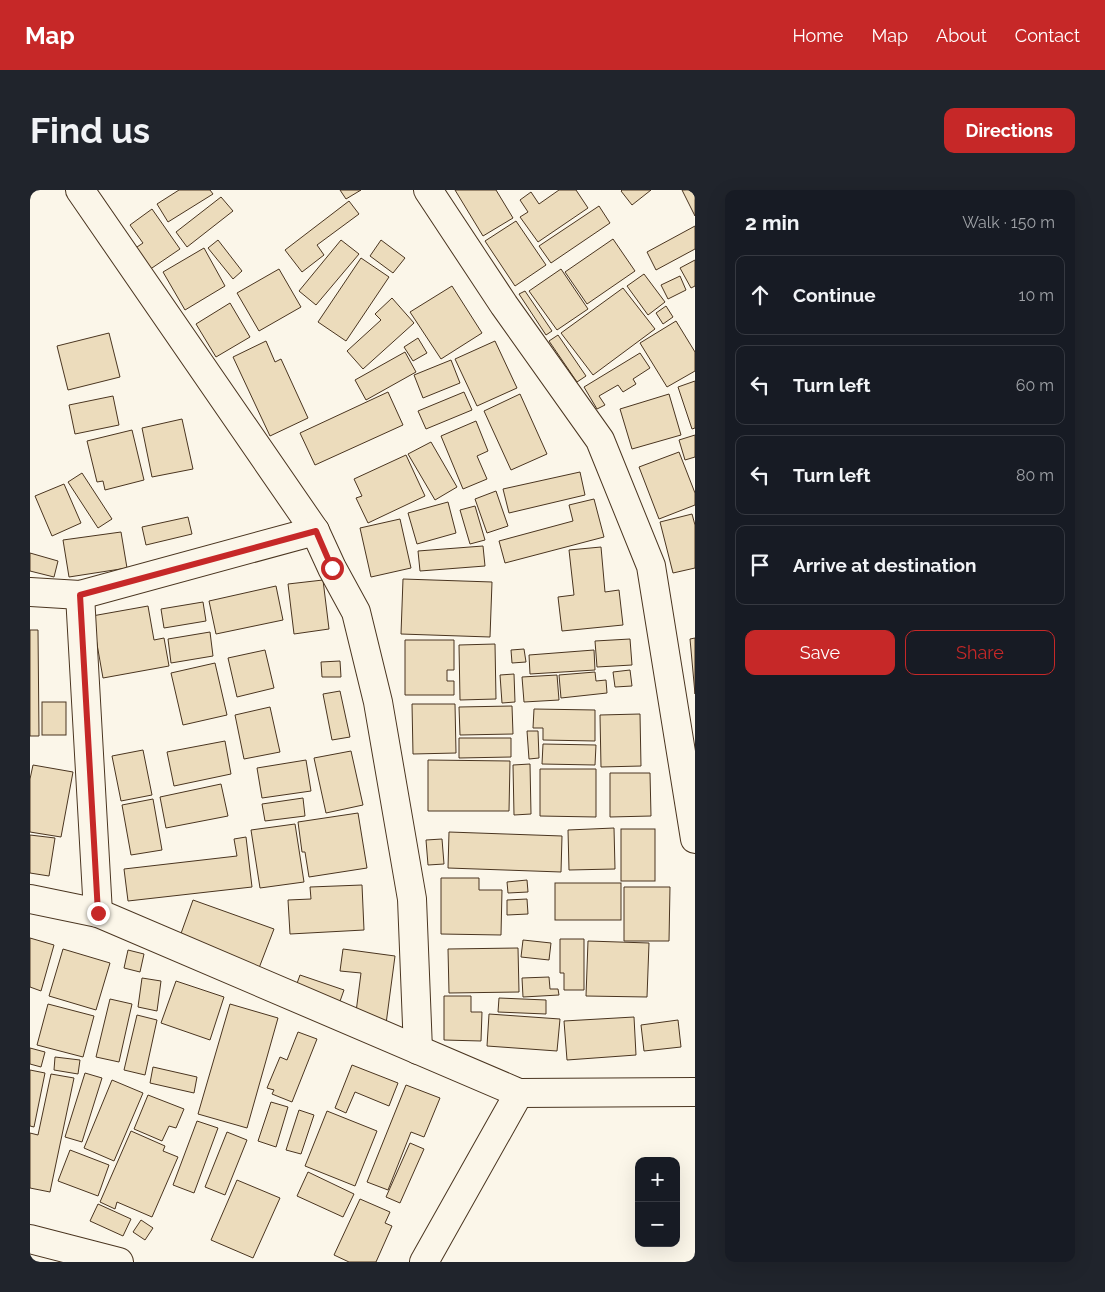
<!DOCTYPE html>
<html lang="en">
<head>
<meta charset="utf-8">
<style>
	body { margin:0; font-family:Raleway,sans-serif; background:#20242c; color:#f1f3f6 }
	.controls { position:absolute; right:15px; bottom:15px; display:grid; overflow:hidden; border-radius:10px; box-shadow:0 5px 20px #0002 }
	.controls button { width:45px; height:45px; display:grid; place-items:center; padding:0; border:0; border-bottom:1px solid #363941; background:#171b24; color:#f1f3f6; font:25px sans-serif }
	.stop { position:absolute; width:15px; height:15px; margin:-11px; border:4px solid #c62828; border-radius:50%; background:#fff }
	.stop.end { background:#c62828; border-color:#fff; box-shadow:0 1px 5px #0008 }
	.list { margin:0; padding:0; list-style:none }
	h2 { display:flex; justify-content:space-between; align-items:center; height:65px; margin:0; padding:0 20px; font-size:21px }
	h2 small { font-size:16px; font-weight:400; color:#9ea1a6 }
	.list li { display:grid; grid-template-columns:32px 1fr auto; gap:15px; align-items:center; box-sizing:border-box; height:80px; margin:0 10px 10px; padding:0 10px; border:1px solid #363941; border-radius:10px }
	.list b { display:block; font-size:19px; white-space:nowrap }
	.list em { font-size:16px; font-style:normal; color:#9ea1a6 }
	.actions { display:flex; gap:10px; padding:15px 20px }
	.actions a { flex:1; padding:11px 0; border:1px solid #c62828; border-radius:10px; text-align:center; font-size:18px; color:#c62828 }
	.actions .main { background:#c62828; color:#fff }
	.icon { flex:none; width:28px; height:28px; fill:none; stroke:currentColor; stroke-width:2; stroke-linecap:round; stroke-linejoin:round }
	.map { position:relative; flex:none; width:665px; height:1072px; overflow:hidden; border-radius:10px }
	header { display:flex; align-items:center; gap:30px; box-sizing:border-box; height:70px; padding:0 25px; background:#c62828; color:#fff }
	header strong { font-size:24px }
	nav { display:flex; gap:28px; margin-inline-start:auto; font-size:18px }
	.intro { display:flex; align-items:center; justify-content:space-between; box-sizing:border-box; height:120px; padding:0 30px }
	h1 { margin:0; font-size:35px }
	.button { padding:12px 22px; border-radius:10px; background:#c62828; color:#fff; font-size:18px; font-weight:700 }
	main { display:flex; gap:30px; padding:0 30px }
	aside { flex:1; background:#171b24; border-radius:10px; box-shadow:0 5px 20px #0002 }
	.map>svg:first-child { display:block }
	.building { fill:#ecdcbc; stroke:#4a3520 }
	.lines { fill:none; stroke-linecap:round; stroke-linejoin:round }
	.minor-casing { stroke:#4a3520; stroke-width:30 }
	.minor { stroke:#fbf6e9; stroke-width:28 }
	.route { stroke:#c62828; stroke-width:6 }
</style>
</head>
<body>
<header>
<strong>Map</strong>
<nav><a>Home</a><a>Map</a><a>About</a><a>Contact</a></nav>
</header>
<div class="intro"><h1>Find us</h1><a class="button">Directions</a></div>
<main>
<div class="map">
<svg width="665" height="1072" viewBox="0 0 665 1072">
	<rect width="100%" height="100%" fill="#fbf6e9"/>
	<!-- building -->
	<g class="building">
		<polygon points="149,0 180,0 183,4 138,32 127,14"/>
		<polygon points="310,0 331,0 316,9"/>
		<polygon points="425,0 466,0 483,28 453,46"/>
		<polygon points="529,0 546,0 558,18 508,52 490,27 498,22 490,10 501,2 509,14"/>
		<polygon points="592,0 621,0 602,15 591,1"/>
		<polygon points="652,0 665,0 665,26"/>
		<polygon points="191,7 203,21 157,57 146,42"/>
		<polygon points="319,11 329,24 287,55 294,65 272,82 255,60"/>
		<polygon points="569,16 580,33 521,73 509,56"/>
		<polygon points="122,19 150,59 119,80 104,59 113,53 100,35"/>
		<polygon points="486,31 516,75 485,96 455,51"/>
		<polygon points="665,36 665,59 626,80 617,62"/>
		<polygon points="583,49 605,81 557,114 535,82"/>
		<polygon points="188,50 212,81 203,89 178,58"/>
		<polygon points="311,50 329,64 286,115 269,101"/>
		<polygon points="351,50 375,68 363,83 340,66"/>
		<polygon points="174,58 195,96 155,120 133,82"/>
		<polygon points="331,68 359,87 316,151 288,132"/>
		<polygon points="665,70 665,96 661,98 650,78"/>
		<polygon points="249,79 271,117 229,141 207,103"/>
		<polygon points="531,79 558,119 527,140 499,101"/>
		<polygon points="614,84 635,112 618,125 597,96"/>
		<polygon points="650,86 656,100 638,109 631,95"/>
		<polygon points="422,96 452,143 411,169 380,122"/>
		<polygon points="593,98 625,139 563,185 531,143"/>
		<polygon points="495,101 522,141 516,145 489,104"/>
		<polygon points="362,108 384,133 333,179 317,161 351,130 345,124"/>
		<polygon points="200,113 220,147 186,167 166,134"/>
		<polygon points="636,116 643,127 633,134 626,123"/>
		<polygon points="646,131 665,162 665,181 637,197 610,153"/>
		<polygon points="79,143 90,187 38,200 27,156"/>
		<polygon points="528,145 556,186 547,192 519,151"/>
		<polygon points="388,148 397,163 383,171 374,157"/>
		<polygon points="236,151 245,172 251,169 278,228 240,246 203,167"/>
		<polygon points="465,151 487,198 447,216 425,169"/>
		<polygon points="375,162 386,182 336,210 325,190"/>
		<polygon points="610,163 620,178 603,189 606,194 593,202 588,195 569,206 575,215 567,219 554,197"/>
		<polygon points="421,170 430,193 393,208 384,185"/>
		<polygon points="665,191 665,238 662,239 648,197"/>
		<polygon points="358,202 373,235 285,275 270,243"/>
		<polygon points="434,202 442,220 396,239 388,221"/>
		<polygon points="490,204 517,264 481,280 454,221"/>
		<polygon points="639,204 651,245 602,259 590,219"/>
		<polygon points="83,206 89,235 45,244 39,215"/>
		<polygon points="152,229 163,279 122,287 112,238"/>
		<polygon points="446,231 458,261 447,266 457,289 433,299 411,246"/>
		<polygon points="102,240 114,290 75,300 73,291 67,292 57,251"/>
		<polygon points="665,245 665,267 655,270 649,250"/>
		<polygon points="401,252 427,297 405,310 378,264"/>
		<polygon points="649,262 665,303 665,315 629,329 609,277"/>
		<polygon points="376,265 395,306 338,333 326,308 332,306 324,289"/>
		<polygon points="550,282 555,305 479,323 473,299"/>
		<polygon points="52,283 82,329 68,338 38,292"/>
		<polygon points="34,294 51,333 22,346 5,306"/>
		<polygon points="466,301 478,336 457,343 445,309"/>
		<polygon points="564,309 574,347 475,373 469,351 543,331 539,315"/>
		<polygon points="418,312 426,343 387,354 378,323"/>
		<polygon points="445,316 455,350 440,354 430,320"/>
		<polygon points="662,324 665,335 665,378 643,383 630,332"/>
		<polygon points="158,327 162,344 116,355 112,337"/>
		<polygon points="370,329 381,378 341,387 330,338"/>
		<polygon points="91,342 97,378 39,387 33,350"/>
		<polygon points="453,356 455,376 390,381 388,361"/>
		<polygon points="571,357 575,402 589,400 593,435 532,441 528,407 544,405 539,360"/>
		<polygon points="0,363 28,371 24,387 0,381"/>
		<polygon points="373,389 462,392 460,447 371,444"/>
		<polygon points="293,390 299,439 264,444 258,394"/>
		<polygon points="246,396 253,430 186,444 179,411"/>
		<polygon points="173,412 176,431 134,438 131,419"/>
		<polygon points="118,416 124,450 134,448 139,476 73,488 62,426"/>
		<polygon points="0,440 8,440 9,546 0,546"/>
		<polygon points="180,442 183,466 141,473 138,449"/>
		<polygon points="665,448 665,504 660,449"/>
		<polygon points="600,449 602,475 567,477 565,451"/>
		<polygon points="375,450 424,450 424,480 417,480 417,491 424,491 424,505 375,505"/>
		<polygon points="465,454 466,509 430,510 429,455"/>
		<polygon points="494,459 496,472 482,473 481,460"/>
		<polygon points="235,460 244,498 207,507 198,468"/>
		<polygon points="564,460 565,480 500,484 499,465"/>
		<polygon points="310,471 311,487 292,487 291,472"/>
		<polygon points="185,473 197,525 153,535 141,483"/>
		<polygon points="600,480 602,496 585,497 583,482"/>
		<polygon points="565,482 566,491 576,490 577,503 531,508 529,485"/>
		<polygon points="484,484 485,512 472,513 470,485"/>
		<polygon points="527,485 529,510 494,512 492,487"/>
		<polygon points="310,501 320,547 302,550 293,504"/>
		<rect x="12" y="512" width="24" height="33"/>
		<polygon points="382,514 425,514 426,563 383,564"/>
		<polygon points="482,516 483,544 430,545 429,517"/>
		<polygon points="240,517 250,562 214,569 205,525"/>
		<polygon points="504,519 565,520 565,551 513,550 513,538 503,538"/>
		<polygon points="610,524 611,576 571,577 570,525"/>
		<polygon points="497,541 508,541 509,568 499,569"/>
		<polygon points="429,548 481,548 481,567 429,568"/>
		<polygon points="195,551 201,584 144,596 137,562"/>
		<polygon points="513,554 566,555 565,575 512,574"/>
		<polygon points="113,560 122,605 91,611 82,566"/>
		<polygon points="321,561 333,615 296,623 284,568"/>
		<polygon points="276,570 281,601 232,608 227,578"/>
		<polygon points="398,570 480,571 479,621 398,621"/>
		<polygon points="500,574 501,624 484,625 483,575"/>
		<polygon points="3,575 43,582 31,647 0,642 0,589"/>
		<polygon points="510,579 566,579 566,627 510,626"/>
		<polygon points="580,583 620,583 621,626 580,627"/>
		<polygon points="191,594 198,626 136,638 130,607"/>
		<polygon points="273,608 275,626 235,631 232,614"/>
		<polygon points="123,609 132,660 101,665 92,615"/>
		<polygon points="328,623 337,678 279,687 275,662 272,662 268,632"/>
		<polygon points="265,634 274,692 230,698 221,640"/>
		<polygon points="584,638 585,679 539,680 538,640"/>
		<rect x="591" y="639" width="34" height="52"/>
		<polygon points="419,642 532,646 531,682 418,678"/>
		<polygon points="0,645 25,648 19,686 0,683"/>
		<polygon points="216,647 222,697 98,711 94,679 207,666 204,649"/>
		<polygon points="412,649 414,674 398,675 396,650"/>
		<polygon points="411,688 449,688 449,700 472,700 471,745 411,744"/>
		<polygon points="497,690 498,702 478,703 477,692"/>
		<rect x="525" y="693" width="66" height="37"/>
		<polygon points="332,695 334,740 260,744 258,710 281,709 280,697"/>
		<polygon points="594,697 640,697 639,751 594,751"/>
		<polygon points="497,709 498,724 477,725 477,710"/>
		<polygon points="163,710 244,739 229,778 149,749"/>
		<polygon points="0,748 24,755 11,801 0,797"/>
		<polygon points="530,749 554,749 554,800 534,800 534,783 530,783"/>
		<polygon points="493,750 521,753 519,770 491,767"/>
		<polygon points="558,751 619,753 617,807 556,806"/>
		<polygon points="488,758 489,802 419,803 418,759"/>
		<polygon points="33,759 80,773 66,820 19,806"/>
		<polygon points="313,759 365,766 356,834 325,830 331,783 310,781"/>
		<polygon points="98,760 114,764 110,782 94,778"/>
		<polygon points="270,785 314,800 309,814 265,799"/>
		<polygon points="519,787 520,799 528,799 529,805 493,807 492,788"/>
		<polygon points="112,788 131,791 127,821 108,817"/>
		<polygon points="146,791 194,807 180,850 131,833"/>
		<polygon points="414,806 441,806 441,822 452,822 451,851 414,850"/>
		<polygon points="469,808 516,810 516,824 468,822"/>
		<polygon points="80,809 102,814 89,872 66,867"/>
		<polygon points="18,814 64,826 53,867 7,855"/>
		<polygon points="200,814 248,828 217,938 168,924"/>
		<polygon points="459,824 530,829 527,861 457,856"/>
		<polygon points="107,825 127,830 115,885 94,880"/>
		<polygon points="604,827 606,865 537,870 534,831"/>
		<polygon points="648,830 651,857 614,861 611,835"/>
		<polygon points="268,842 287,849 262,912 242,904 244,900 237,898 250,867 257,870"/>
		<polygon points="0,858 15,862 11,877 0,874"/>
		<polygon points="25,867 50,870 48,884 24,880"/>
		<polygon points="322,875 368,893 359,916 325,902 316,923 305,918"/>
		<polygon points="123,877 167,887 164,903 120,893"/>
		<polygon points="0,880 15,883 4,937 0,936"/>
		<polygon points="55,883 72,888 52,952 35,947"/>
		<polygon points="21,884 44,888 20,1002 0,998 0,943 8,945"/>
		<polygon points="82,890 113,903 84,971 54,958"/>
		<polygon points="376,895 410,908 394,947 381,942 358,1000 337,992"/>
		<polygon points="118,905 154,919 146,938 139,936 132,951 104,939"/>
		<polygon points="241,912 258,917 246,957 228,951"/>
		<polygon points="269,920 284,925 271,964 256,960"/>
		<polygon points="297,921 347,941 325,996 275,976"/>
		<polygon points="167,931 188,938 164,1003 143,995"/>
		<polygon points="101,941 135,956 133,961 148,967 122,1027 87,1012 85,1019 70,1012"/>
		<polygon points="197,942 217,950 195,1005 175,997"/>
		<polygon points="380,953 394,959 370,1013 356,1007"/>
		<polygon points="40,960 79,975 68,1006 28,991"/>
		<polygon points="278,982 324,1004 313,1027 267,1006"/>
		<polygon points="207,990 250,1008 223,1068 181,1050"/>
		<polygon points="330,1009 360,1022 355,1033 362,1036 346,1072 319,1072 304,1065"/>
		<polygon points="68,1014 101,1029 93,1046 60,1031"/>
		<polygon points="111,1030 123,1038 115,1050 103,1042"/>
	</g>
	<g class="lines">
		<defs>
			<g id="minor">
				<polyline points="50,0 285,341 302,378 326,422 348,512 382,709 388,860"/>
				<polyline points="398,0 474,115 570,250 621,376 665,649"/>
				<polyline points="0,402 50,405 285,341"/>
				<polyline points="50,405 68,723"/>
				<polyline points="0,709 68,723 489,903 665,902"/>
				<polyline points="0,1049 89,1072"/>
				<polyline points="394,1072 489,903"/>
			</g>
		</defs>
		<!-- minor casing -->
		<use href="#minor" class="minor-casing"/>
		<!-- minor -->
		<use href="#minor" class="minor"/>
	</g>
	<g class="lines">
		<!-- route -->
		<polyline class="route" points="68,723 50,405 286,341 302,378"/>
	</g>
</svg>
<div class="controls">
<button>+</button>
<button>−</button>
</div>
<div class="stop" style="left:302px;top:378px"></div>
<div class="stop end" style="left:68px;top:723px"></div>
</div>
<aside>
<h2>2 min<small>Walk · 150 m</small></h2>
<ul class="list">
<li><svg class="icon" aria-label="ahead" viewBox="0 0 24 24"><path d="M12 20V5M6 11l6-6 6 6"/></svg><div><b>Continue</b></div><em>10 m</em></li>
<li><svg class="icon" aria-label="left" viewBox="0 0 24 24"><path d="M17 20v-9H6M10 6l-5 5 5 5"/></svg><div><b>Turn left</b></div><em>60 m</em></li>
<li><svg class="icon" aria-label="left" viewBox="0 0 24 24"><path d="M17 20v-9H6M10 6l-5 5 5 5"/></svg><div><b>Turn left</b></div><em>80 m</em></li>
<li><svg class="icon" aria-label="arrive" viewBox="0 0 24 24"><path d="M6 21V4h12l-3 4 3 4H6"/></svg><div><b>Arrive at destination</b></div></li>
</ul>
<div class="actions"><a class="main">Save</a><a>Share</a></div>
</aside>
</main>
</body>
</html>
